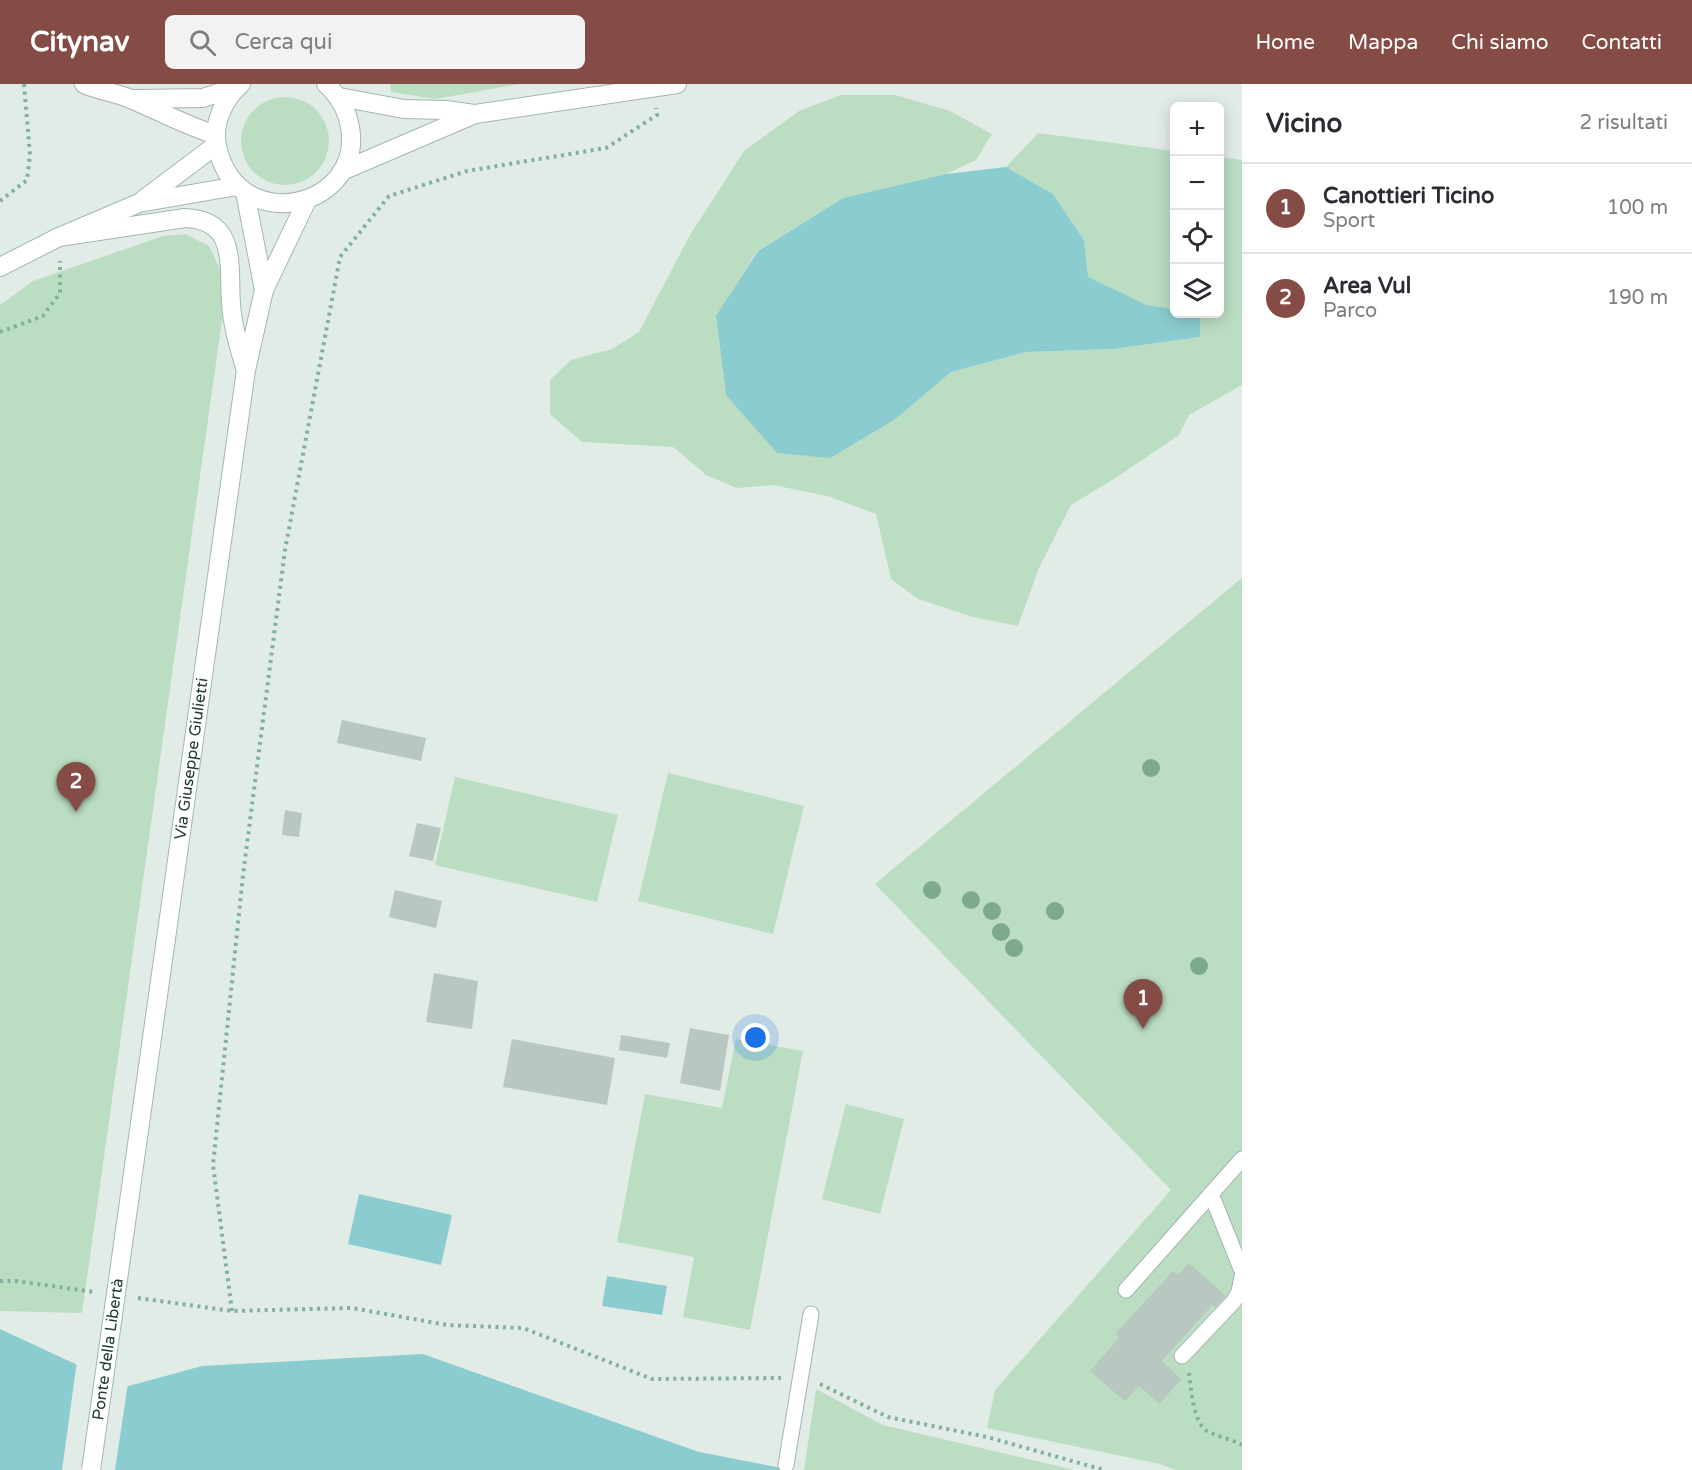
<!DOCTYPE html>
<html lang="it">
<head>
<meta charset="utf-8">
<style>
	body { margin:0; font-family:"Varela Round",sans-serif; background:#f2f2f3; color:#2b2b33 }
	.controls { position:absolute; right:18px; top:18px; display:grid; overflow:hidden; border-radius:9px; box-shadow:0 3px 15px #0003 }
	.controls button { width:54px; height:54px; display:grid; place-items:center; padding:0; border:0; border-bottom:2px solid #e1e1e2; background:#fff; color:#2b2b33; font:30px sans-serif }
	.you { position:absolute; left:756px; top:954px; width:21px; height:21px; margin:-15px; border:4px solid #fff; border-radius:50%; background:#1a73e8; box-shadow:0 0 0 9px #1a73e833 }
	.badge { display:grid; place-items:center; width:39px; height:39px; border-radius:50%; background:#844c45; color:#fff; font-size:20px; font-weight:700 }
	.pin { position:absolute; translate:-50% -50px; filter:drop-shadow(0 2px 3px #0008) }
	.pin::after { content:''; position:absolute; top:32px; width:21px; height:18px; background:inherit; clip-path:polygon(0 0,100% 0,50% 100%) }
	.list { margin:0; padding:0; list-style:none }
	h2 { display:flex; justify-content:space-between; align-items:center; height:78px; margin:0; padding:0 24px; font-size:26px }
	h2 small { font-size:20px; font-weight:400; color:#7c7c81 }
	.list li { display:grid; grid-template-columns:39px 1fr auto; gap:18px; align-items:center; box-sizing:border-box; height:90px; padding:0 24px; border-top:2px solid #e1e1e2 }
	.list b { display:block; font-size:22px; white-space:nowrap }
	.list p { margin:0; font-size:20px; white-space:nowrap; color:#7c7c81 }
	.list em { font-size:20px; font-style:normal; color:#7c7c81 }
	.icon { flex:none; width:33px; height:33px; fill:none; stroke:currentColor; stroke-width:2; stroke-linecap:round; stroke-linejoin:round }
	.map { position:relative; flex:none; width:1242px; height:1386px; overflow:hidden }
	header { display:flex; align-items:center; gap:36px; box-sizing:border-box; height:84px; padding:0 30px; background:#844c45; color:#fff }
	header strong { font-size:28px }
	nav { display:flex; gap:33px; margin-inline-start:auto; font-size:21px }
	.search { width:420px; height:54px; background:#f2f2f3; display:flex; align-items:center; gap:15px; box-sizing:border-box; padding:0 21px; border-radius:9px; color:#7c7c81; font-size:22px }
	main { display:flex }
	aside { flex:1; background:#fff }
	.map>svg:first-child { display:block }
	.green { fill:#bbddc2 }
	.water { fill:#8bccd1 }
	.pier { fill:#e2ece7 }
	.building { fill:#b8c7c0 }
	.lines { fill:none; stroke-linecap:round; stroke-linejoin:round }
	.lane-casing { stroke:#a5b4ae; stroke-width:17 }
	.street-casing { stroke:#a5b4ae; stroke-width:20 }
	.secondary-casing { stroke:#a1b8ae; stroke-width:20 }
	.path { stroke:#83b09e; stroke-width:4; stroke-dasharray:3 4.5; stroke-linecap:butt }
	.lane { stroke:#fff; stroke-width:15 }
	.street { stroke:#fff; stroke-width:18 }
	.secondary { stroke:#fff; stroke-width:18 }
	.secondary-bridge-casing { stroke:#a1b8ae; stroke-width:20; stroke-linecap:butt }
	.secondary-bridge { stroke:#fff; stroke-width:18 }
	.tree { fill:#7eaa8c }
	.labels { text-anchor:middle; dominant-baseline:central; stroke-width:4.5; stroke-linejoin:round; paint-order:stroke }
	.street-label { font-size:16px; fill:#223d34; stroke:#f3f9f5 }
</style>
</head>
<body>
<header>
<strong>Citynav</strong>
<div class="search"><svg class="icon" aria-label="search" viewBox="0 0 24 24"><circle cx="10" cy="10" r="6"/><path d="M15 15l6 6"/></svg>Cerca qui</div>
<nav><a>Home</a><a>Mappa</a><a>Chi siamo</a><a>Contatti</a></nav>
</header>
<main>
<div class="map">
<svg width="1242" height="1386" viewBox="0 0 1242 1386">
	<rect width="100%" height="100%" fill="#e2ece7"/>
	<!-- green -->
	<g class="green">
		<polygon points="390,0 520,0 435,15 391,8"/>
		<polygon points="841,11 895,11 950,27 992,50 976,76 946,90 843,114 757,167 716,233 726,311 897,334 951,288 1026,268 1114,265 1200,253 1200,230 1220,230 1220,73 1242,76 1242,301 1189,331 1179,351 1114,395 1071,421 1039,484 1018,542 973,533 918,515 891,495 876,430 827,412 773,401 737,404 706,391 673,363 582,358 550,330 550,296 571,276 612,265 639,248 690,151 744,67 799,27"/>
		<circle cx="285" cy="57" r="44"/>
		<polygon points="1038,49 1174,67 1174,225 1147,221 1087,193 1084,156 1053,110 1006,83"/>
		<polygon points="185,150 209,162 224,193 223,229 82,1229 0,1227 0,221 33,197 163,152"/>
		<polygon points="1242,494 1242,1386 1175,1386 1160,1380 987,1344 995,1306 1171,1106 875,800"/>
		<polygon points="668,689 804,722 773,850 638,817"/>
		<polygon points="455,693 618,731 597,818 435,781"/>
		<polygon points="736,955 803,967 750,1246 683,1233 694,1173 617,1158 645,1010 722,1024"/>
		<polygon points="846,1020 904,1035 880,1130 822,1115"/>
		<polygon points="816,1305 883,1341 1075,1386 804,1386"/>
	</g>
	<!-- water -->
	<g class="water">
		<polygon points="1006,83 1053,110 1084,156 1088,193 1147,221 1174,225 1174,230 1200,230 1200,253 1114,265 1026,268 951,288 897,334 830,374 777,369 726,311 716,232 758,167 843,114 946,90"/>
		<polygon points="359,1110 452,1131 441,1181 348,1160"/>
		<polygon points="607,1192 667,1202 662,1231 602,1222"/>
		<polygon points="0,1245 125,1303 202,1282 423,1270 699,1368 792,1386 0,1386"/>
	</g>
	<!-- pier -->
	<polygon class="pier" points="77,1277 128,1299 115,1386 62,1386"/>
	<!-- building -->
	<g class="building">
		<polygon points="342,636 426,654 421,677 337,659"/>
		<polygon points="285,726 302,729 299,753 282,751"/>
		<polygon points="417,739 441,744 433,777 409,772"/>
		<polygon points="395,806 442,817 436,844 389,833"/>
		<polygon points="434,889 478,897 472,945 426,938"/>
		<polygon points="690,944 729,951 720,1007 680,999"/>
		<polygon points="621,951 670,959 667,974 619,966"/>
		<polygon points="512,955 615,974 607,1021 503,1003"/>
		<polygon points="1189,1179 1226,1212 1215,1223 1212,1221 1162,1277 1181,1295 1160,1320 1139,1302 1125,1317 1090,1287 1119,1254 1115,1250 1173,1187 1178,1191"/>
	</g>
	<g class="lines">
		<defs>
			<g id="lane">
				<polyline points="1211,1110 1242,1187"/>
				<polyline points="1126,1206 1242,1075"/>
				<polyline points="1182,1272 1234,1217 1239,1208 1242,1193"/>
				<polyline points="786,1381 811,1230"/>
			</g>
			<g id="street">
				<path d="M84 0C100 7 118 9 133 16 161 28 187 42 216 51"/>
				<polyline points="135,15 203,14 239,2"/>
			</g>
			<g id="secondary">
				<path d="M241 0C223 16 211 42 218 66 240 154 364 123 350 43 347 25 339 12 326 0"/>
				<polyline points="339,13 404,25 446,26 474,30"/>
				<polyline points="342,87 475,30 677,0"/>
				<polyline points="245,108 264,206"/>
				<polyline points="143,116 216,61"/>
				<path d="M59 153 185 134C243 136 226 191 232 229 234 248 240 266 245 284"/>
				<polyline points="0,183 59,153 139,119 237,102"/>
				<path id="s1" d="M125 1146 246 286 264 206 307 116"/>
			</g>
		</defs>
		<!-- lane casing -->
		<use href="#lane" class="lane-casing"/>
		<!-- street casing -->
		<use href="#street" class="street-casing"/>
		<!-- secondary casing -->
		<use href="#secondary" class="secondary-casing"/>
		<!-- path -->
		<g class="path">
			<polyline points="0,117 27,96 30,71 24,0"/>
			<polyline points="0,248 43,232 60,209 60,177"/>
			<polyline points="0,1197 16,1197 94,1208"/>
			<polyline points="138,1214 232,1227 352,1224 447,1241 523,1244 652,1295 781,1294"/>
			<polyline points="232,1227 213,1081 243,791 285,466 340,173 389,112 467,87 606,64 657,31 656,24"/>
			<path d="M1189 1289C1191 1304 1193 1339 1207 1347 1218 1353 1231 1355 1242 1361"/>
			<polyline points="820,1300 888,1333 987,1353 1104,1386"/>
		</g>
		<!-- lane -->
		<use href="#lane" class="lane"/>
		<!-- street -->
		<use href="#street" class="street"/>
		<!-- secondary -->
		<use href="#secondary" class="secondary"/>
		<defs>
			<g id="secondary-bridge">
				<path id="s2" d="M91 1386 125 1146"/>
			</g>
		</defs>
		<!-- secondary-bridge casing -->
		<use href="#secondary-bridge" class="secondary-bridge-casing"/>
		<!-- secondary-bridge -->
		<use href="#secondary-bridge" class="secondary-bridge"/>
	</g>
	<!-- trees -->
	<g class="tree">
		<circle cx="1151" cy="684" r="9"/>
		<circle cx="932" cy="806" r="9"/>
		<circle cx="971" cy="816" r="9"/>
		<circle cx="992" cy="827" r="9"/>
		<circle cx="1055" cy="827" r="9"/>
		<circle cx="1001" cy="848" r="9"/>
		<circle cx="1014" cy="864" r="9"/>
		<circle cx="1199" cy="882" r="9"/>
	</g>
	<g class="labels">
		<!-- street labels -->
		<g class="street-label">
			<text stroke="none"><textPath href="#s1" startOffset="476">Via Giuseppe Giulietti</textPath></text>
			<text stroke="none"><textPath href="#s2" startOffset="122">Ponte della Libertà</textPath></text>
		</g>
	</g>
</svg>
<div class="controls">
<button>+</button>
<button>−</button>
<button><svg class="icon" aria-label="locate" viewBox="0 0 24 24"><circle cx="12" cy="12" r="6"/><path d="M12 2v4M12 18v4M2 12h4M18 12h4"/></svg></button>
<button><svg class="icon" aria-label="layers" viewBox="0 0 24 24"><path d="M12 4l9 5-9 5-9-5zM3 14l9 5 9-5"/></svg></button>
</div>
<div class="you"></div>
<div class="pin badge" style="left:1143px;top:945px">1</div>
<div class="pin badge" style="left:76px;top:728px">2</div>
</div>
<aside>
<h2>Vicino<small>2 risultati</small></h2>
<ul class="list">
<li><span class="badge">1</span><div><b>Canottieri Ticino</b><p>Sport</p></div><em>100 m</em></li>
<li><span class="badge">2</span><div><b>Area Vul</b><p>Parco</p></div><em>190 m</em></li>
</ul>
</aside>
</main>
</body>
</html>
